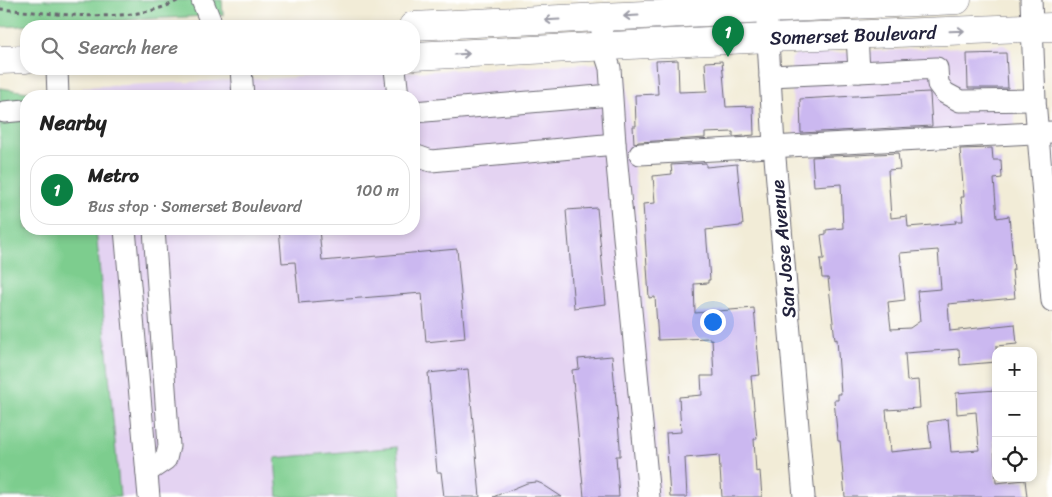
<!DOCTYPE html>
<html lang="en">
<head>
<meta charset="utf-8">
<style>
	body { margin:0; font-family:Sriracha,sans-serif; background:#f2f2f2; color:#222 }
	.controls { position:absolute; right:15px; bottom:15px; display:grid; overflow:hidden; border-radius:10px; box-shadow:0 2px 8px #0003 }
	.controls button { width:45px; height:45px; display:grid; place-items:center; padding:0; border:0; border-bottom:1px solid #e0e0e0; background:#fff; color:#222; font:25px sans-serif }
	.you { position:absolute; left:712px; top:321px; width:18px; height:18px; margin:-12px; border:4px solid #fff; border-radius:50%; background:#1a73e8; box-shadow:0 0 0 8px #1a73e833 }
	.badge { display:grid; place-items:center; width:32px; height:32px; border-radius:50%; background:#0b8043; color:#fff; font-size:16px; font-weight:700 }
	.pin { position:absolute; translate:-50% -41px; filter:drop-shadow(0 1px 2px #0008) }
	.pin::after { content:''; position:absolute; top:26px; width:18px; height:15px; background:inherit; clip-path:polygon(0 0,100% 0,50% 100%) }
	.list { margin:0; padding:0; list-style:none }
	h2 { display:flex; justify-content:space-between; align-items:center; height:65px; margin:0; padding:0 20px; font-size:21px }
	h2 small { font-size:16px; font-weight:400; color:#767676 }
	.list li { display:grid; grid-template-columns:32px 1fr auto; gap:15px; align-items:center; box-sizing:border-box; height:70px; margin:0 10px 10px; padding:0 10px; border:1px solid #e0e0e0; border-radius:20px }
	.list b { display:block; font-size:19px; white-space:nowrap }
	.list p { margin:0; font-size:16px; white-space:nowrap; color:#767676 }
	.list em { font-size:16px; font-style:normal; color:#767676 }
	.icon { flex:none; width:28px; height:28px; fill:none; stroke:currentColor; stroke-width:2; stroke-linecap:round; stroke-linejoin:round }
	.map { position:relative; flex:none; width:1052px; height:497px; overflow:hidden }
	.search { position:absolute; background:#fff; box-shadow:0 2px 8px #0003; left:20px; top:20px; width:400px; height:55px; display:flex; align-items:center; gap:12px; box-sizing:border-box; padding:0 18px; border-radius:20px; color:#767676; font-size:19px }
	.panel { position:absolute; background:#fff; box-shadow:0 2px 8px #0003; left:20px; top:90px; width:400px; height:145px; border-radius:20px }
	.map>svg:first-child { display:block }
	.built { fill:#e4d3f2 }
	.green { fill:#7dcd8e; stroke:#507864 }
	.building { fill:#cbb8f0; fill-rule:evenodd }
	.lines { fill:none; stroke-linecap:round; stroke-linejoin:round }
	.minor-casing { stroke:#6b6972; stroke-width:23 }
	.major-casing { stroke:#6b6972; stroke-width:29 }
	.path { stroke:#6b6972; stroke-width:3; stroke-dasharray:4 4; stroke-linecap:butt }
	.minor { stroke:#fff; stroke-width:21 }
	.major { stroke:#fff; stroke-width:28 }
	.oneway { stroke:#9c9ca7 }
	.labels { text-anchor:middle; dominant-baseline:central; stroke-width:4; stroke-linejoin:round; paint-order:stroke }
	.street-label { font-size:19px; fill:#22223b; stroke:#fff }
</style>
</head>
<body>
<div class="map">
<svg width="1052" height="497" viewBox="0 0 1052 497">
	<rect width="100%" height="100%" fill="#fff"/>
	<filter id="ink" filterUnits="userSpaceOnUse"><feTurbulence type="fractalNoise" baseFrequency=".02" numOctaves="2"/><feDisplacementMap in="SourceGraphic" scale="10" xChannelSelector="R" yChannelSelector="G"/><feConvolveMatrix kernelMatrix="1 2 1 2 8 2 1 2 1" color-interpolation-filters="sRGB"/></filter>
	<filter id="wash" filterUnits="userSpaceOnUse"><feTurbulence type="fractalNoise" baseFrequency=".0096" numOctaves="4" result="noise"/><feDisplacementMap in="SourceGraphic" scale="20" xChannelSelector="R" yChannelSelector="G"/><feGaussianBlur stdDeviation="1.12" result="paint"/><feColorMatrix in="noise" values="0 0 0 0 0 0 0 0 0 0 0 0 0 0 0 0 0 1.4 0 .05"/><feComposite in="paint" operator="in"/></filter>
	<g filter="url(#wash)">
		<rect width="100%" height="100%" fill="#f2ecd7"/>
		<!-- built -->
		<g class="built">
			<polygon points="1004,45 1011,50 1015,127 794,139 791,59 795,55"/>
			<polygon points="625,62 662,497 120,497 96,229 414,229 414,96 84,96 83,87"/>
		</g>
		<!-- green -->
		<g class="green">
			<polygon points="0,0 222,0 223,15 0,27"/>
			<polygon points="0,88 49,95 83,93 84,96 26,96 26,229 96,229 120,497 0,497"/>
			<polygon points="397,447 402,497 278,497 275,458"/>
		</g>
		<g id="blocks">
			<!-- building -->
			<g class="building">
				<polygon points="1006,53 1008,88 968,88 967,54"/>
				<polygon points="678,60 679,92 707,91 705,62 722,61 726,107 753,106 754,135 733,137 733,132 705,133 705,138 639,142 634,143 633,126 636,126 635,95 658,94 656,61"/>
				<polygon points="929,92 930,94 932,126 801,133 800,99"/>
				<path d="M992 148 993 160H1001L1002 178 994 179 997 218 1009 216 1014 270H1012L1015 298 948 304 950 331 1015 324 1017 344 996 346V362L960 365 959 349 905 353 907 381 918 380 920 408 886 410 890 452 931 448 928 422 948 419 951 452 979 450 976 412 957 414 956 393 996 390V439L994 440 996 483 1025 480 1027 497H845L840 441H838L834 400H838V394H841L837 339 835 340 828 278H822L820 259H824L821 235 826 234V230L843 228 841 184 814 186 812 157 898 153 900 169 888 170 891 218 907 216 908 227 956 223 955 221H963L961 197H964L960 149ZM938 250 941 289 917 291 920 321 910 328 891 329 888 302 905 300 900 253Z"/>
				<polygon points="706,163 706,167 737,164 743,225 740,225 740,226 706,230 710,280 708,280 708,283 694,284 695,313 754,308 760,375 751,376 757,439 754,439 756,472 760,471 762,497 722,497 719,455 685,458 687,497 670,497 666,433 681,432 679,397 702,395 701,376 714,376 712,339 710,340 710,338 658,340 655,297 649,298 643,204 655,203 653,176 672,174 671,165"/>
				<polygon points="597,208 606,304 574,308 566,210"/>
				<polygon points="279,229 319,229 322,261 457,249 465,338 426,342 422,293 299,303 295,262 282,263"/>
				<polygon points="612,356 620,446 620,456 616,456 619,497 584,497 572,370 579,369 578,359"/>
				<polygon points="468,369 480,497 444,497 441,472 437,472 428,373"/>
				<polygon points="537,482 542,484 562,497 493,497 527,483"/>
			</g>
		</g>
	</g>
	<g filter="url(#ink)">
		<use href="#blocks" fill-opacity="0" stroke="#6b6972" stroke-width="1"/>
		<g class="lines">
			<defs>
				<g id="minor">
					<polyline points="202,0 210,20 211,26"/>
					<polyline points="1031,0 1035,100 1052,301"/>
					<polyline points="601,17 603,47 610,68 615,144 649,497"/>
					<polyline points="767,23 774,146 804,497"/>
					<polyline points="857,35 859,72 937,68 938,84 945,93 960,101 1035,100"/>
					<polyline points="57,69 58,96"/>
					<polyline points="241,69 243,96"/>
					<polyline points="395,69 398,96"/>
					<polyline points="770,76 859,72"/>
					<polyline points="4,112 26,110"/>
					<polyline points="414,112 611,95"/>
					<polyline points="640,154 1052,132"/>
					<polyline points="414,155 431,161 615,144"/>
					<polyline points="125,229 149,497"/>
					<polyline points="147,472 166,459 169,446 154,229"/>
				</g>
				<g id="major">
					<polyline points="413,26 957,0"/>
					<polyline points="414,56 768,38 1052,27"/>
					<polyline points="0,60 26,59"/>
				</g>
			</defs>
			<!-- minor casing -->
			<use href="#minor" class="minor-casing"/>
			<!-- major casing -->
			<use href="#major" class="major-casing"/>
			<!-- path -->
			<path class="path" d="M0 9C52 13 133 26 179 0"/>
			<!-- minor -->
			<use href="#minor" class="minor"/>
			<!-- major -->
			<use href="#major" class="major"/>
		</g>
		<!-- one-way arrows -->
		<defs><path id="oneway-shaft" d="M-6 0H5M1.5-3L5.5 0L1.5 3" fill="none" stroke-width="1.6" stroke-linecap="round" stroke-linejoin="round" transform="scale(1.25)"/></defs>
		<g class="oneway">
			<use href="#oneway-shaft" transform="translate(631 16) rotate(177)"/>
			<use href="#oneway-shaft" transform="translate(552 20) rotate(177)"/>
			<use href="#oneway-shaft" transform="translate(957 31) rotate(-2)"/>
			<use href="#oneway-shaft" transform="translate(462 54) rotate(-3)"/>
		</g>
	</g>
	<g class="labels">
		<!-- street labels -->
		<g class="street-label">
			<text transform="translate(853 35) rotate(-2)">Somerset Boulevard</text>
			<text transform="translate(783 249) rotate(-95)">San Jose Avenue</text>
		</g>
	</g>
</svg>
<div class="controls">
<button>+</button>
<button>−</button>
<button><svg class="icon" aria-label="locate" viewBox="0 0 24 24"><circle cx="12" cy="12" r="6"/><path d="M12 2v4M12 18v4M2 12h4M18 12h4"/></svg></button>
</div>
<div class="you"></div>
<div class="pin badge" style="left:728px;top:57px">1</div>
<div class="search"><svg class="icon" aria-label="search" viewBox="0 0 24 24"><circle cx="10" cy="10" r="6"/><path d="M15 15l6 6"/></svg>Search here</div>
<section class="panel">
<h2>Nearby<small></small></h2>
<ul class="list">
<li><span class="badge">1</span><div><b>Metro</b><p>Bus stop · Somerset Boulevard</p></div><em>100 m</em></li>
</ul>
</section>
</div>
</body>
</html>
